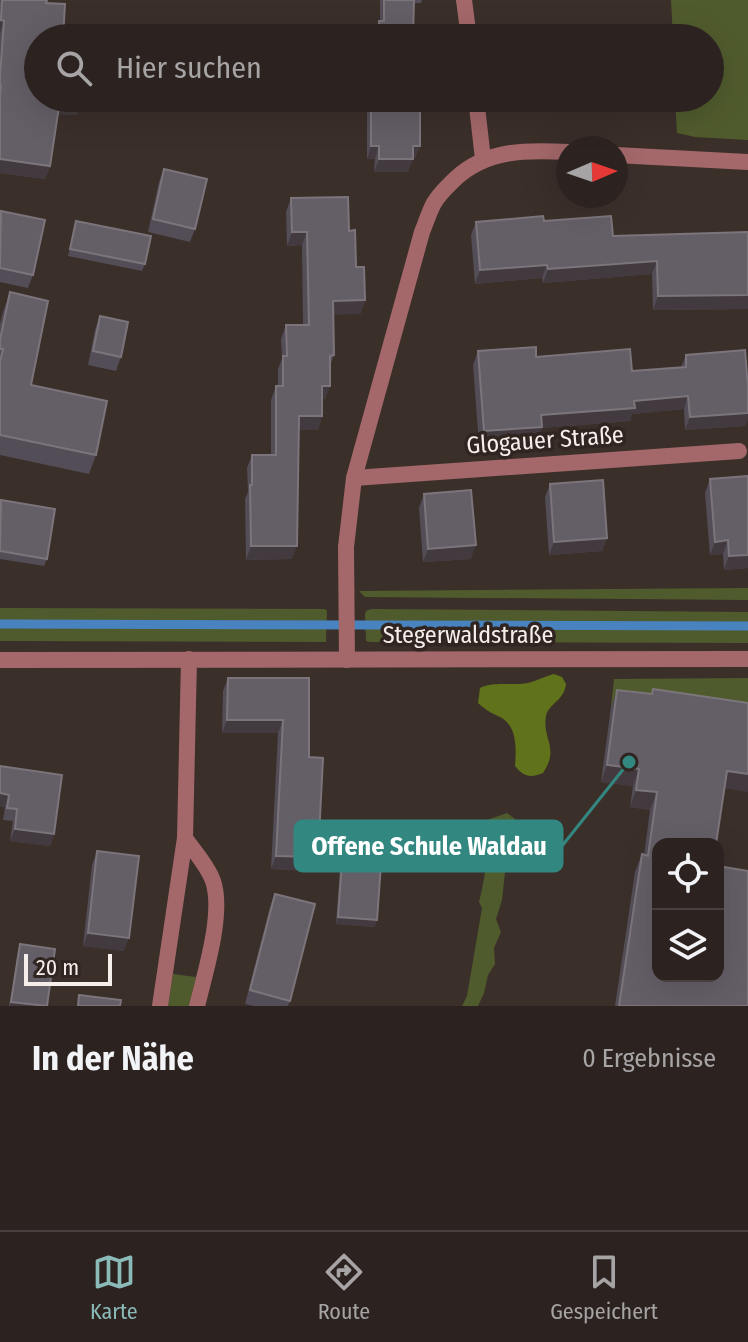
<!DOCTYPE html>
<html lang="de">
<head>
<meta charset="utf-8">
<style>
	body { margin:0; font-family:"Fira Sans Condensed",sans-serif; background:#382f2d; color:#f1f3f6 }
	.controls { position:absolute; right:24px; bottom:24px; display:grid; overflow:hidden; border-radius:16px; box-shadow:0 8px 32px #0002 }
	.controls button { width:72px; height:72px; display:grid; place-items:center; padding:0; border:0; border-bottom:2px solid #48403e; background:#2c2320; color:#f1f3f6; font:40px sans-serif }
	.compass { position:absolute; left:556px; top:136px; width:72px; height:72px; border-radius:50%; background:#2c2320; box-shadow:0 8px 32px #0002; rotate:88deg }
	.scale { position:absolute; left:24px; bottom:20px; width:88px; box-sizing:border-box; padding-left:8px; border:4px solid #f6eeea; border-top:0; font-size:22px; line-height:28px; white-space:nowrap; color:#f6eeea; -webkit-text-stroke:6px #302520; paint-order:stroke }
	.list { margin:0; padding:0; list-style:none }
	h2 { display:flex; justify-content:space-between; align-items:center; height:104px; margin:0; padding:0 32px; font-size:34px }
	h2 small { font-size:26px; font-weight:400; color:#a6a4a5 }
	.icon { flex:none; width:44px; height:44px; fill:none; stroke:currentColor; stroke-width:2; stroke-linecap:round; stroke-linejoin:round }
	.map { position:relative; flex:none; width:748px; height:1006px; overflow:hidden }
	.search { position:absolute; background:#2c2320; box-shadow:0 8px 32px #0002; left:24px; right:24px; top:24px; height:88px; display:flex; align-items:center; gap:20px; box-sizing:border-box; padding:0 28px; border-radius:44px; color:#a6a4a5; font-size:30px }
	.sheet { height:224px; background:#2c2320 }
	nav { display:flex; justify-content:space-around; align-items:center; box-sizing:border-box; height:112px; border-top:2px solid #48403e; background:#2c2320; font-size:22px; color:#a6a4a5 }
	nav a { display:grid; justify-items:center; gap:4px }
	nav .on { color:#8bbbb9 }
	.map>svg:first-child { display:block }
	.green { fill:#505b2d }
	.forest { fill:#60721a }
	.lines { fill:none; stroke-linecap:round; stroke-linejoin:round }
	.stream { stroke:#4882bf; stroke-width:9 }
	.minor { stroke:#a4686a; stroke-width:16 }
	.wall { fill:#524d57 }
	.shaded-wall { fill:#423a3e }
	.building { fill:#645e67; stroke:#7b757b; stroke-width:2 }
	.labels { text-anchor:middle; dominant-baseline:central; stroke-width:7; stroke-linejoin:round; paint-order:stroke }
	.street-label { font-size:24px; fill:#f6eeea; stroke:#302520 }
	.leader { fill:none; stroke:#328881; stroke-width:3 }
	.callout-dot { fill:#328881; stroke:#302520; stroke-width:3 }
	.callout { fill:#328881; stroke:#328881; stroke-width:3 }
	.callout-label { font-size:26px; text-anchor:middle; font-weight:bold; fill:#fff }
</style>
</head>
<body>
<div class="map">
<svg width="748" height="1006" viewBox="0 0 748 1006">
	<rect width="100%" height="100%" fill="#3b2f2a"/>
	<!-- green -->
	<g class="green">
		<polygon points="671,0 748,0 748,140 695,137 677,133 675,98 710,98 710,38 673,38"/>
		<polygon points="748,588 748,600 365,597 359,591"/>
		<polygon points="0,608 325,609 327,611 326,642 0,641"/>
		<polygon points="371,609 748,612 748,643 370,642 366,641 365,614 366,611"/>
		<polygon points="748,678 748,721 611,707 614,679"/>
		<path d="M507 813 516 820 517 844 511 851 505 872 502 900 496 919 501 932 494 948 495 964 488 975 484 993 478 1006H462L467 996 482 908 479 902C486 875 489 848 487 820Z"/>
		<polygon points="173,974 196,977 189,1006 168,1006"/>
	</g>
	<!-- forest -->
	<path class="forest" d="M554 674 562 677 566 684C564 701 549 703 546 716 542 740 560 747 543 773 530 778 524 777 515 766 516 750 518 726 500 717 491 713 486 710 478 703L480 688C493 681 512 686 528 683 537 681 545 676 554 674Z"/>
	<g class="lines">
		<!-- stream -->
		<polyline class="stream" points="0,624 748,626"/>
		<!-- minor -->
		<g class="minor">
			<polyline points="464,0 469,38"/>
			<polyline points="476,98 483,159"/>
			<polyline points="616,155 748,162"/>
			<polyline points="354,478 739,451"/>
			<polyline points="0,660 748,659"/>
			<path d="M347 660 346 547 354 478 422 232C426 223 429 212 434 203 439 194 448 186 455 179 487 149 526 150 568 152"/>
			<path d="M185 838C194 851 208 866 213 881 224 913 205 973 197 1006"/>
			<polyline points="160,1006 185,838 189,659"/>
		</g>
	</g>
	<!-- wall -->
	<g class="wall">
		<polygon points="0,0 47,0 38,38 81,102 77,115 58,114 50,166 45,179 0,173"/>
		<polygon points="380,0 422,0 421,3 414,3 413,36 374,36 379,21 380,21"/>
		<polygon points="367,98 420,98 420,146 415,158 413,158 408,172 374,172 375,159 367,159"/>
		<polygon points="501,98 637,98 636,103 546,110 545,106 502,109"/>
		<polygon points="164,169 195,229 190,242 148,232 159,182"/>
		<polygon points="291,198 349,231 356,267 365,300 360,314 334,314 334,355 330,366 330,386 325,399 322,399 322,416 318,430 299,430 292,559 246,560 245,499 248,492 247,468 252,455 271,455 271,400 276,386 278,386 278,369 282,359 281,339 286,325 303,325 302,245 287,246 286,212"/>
		<polygon points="0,212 33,275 28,288 0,282"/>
		<polygon points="76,221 145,264 142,271 68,256"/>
		<polygon points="544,221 613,236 748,232 748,309 653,310 652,274 543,283 542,278 475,284 471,235 476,222"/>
		<polygon points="10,292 31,385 96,455 89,474 0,455 0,324 3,312"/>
		<polygon points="100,316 121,357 116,371 88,365 95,330"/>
		<polygon points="478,351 536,357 632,371 681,367 686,355 748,387 748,419 745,426 685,430 684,409 632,414 630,421 542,428 537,440 479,445 473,365"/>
		<polygon points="710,479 748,568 724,570 723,554 710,555 705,493"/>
		<polygon points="550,484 607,538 602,551 549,555 545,497"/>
		<polygon points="424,494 471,559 423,562 419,508"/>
		<polygon points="0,502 47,559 44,566 0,559"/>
		<polygon points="228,678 309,678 309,757 318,857 313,871 271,869 278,733 222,733 223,691"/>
		<polygon points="653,689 724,789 658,844 748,1006 615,1006 635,872 642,854 644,855 650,810 630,807 633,786 601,782 611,707 617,690 652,694"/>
		<polygon points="0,766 54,834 50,846 10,841 13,821 3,820 5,807 0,806"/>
		<polygon points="343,848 377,920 374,927 336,924 341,855"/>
		<polygon points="97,851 124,951 83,946 92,865"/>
		<polygon points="275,894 290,1001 288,1006 254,1006 245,1004 270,907"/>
		<polygon points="20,944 47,1006 9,1006 18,951"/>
	</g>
	<!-- shaded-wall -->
	<g class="shaded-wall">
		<polygon points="1,20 4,21 0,33 0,23"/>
		<polygon points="506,98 548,98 545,106 502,109"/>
		<polygon points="550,98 637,98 636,103 546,110"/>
		<polygon points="60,100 81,102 77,115 55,114"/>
		<polygon points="371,146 379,146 375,159 367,159"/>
		<polygon points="413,146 420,146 415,158 409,159"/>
		<polygon points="0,159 50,166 45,179 0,173"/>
		<polygon points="379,159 413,159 408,172 374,172"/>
		<polygon points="292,232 307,232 302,245 287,246"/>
		<polygon points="657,261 652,274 543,283 548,269"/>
		<polygon points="547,265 542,278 475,284 480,270"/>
		<polygon points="748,295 748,309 653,310 658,296"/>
		<polygon points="365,300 360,314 329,315 333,301"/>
		<polygon points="322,386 330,386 325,399 317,399"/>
		<polygon points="688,396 684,409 632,414 630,421 542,428 537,440 479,445 484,431 541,415 634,401"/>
		<polygon points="748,413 748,419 745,426 685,430 690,417"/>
		<polygon points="299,416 322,416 318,430 294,430"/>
		<polygon points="607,538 602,551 549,555 554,542"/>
		<polygon points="728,540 723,554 710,555 715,542"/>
		<polygon points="476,545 471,559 423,562 428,549"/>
		<polygon points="251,546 297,546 292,559 246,560"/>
		<polygon points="748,555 748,568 724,570 729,556"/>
		<polygon points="227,720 283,720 278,733 222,733"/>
		<polygon points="607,765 639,769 633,786 601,782"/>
		<polygon points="727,771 748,774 748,792 721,788"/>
		<polygon points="636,790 657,792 650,810 630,807"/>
		<polygon points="0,793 9,795 5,807 0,806"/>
		<polygon points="15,829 54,834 50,846 10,841"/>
		<polygon points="276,856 318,857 313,871 271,869"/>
		<polygon points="338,917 377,920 374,927 336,924"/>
		<polygon points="88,933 129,938 124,951 83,946"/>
		<polygon points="11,1002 39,1006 10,1006"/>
	</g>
	<!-- building -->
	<g class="building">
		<polygon points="2,0 47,0 46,3 65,4 63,38 38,38 38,98 82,98 81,102 60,100 50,166 0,159 0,96 1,86 0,86 0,75 4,21 1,20"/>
		<polygon points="384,0 414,0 413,36 420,36 420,38 371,38 371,36 379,36 379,21 384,21"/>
		<polygon points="371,98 420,98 420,146 413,146 413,159 379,159 379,146 371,146"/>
		<polygon points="164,169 207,179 195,229 153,219"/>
		<polygon points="348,197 349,231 355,230 356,267 364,267 365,300 333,301 334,355 330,356 330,386 322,386 322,416 299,416 297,546 251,546 250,485 252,485 252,455 276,455 276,386 283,386 283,356 287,356 286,325 309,325 307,232 292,232 291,198"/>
		<polygon points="1,211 45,220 33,275 0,268"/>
		<polygon points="543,216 544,221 611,216 613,236 748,232 748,295 658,296 657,261 548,269 547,265 480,270 476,222"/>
		<polygon points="76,221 151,236 145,264 70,249"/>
		<polygon points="10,292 48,301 31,385 107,401 96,455 0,435 0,362 3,349 0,349 0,340"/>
		<polygon points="100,316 128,322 121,357 93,351"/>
		<polygon points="536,347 536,357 630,349 632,371 686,367 686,355 745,350 748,387 748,413 690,417 688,396 634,401 635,408 541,415 542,427 484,431 478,351"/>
		<polygon points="748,476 748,555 729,556 728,540 715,542 710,479"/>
		<polygon points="603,480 607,538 554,542 550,484"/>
		<polygon points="471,490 476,545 428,549 424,494"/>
		<polygon points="1,500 55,509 47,559 0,551"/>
		<polygon points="228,678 309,678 309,757 323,758 318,857 276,856 283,720 227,720"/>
		<polygon points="653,689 748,703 748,774 727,771 716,844 658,844 658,976 718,976 718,866 748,871 748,1006 619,1006 642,854 648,856 657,792 636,790 639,769 607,765 617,690 652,694"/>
		<polygon points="0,766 62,775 54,834 15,829 17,809 7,808 9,795 0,793"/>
		<polygon points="343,848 382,850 377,920 338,917"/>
		<polygon points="97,851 139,856 129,938 88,933"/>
		<polygon points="275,894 315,904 290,1001 250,990"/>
		<polygon points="20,944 55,949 47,1006 11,1002"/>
		<polygon points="79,995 121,1000 120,1006 78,1006"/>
	</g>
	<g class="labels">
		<!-- street labels -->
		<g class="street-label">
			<text transform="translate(545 440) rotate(-4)">Glogauer Straße</text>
			<text x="468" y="635">Stegerwaldstraße</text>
		</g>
	</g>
	<!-- callouts -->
	<path class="leader" d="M629 762L562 846"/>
	<circle class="callout-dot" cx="629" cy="762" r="8"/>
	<rect class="callout" x="295" y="821" width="267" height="50" rx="8"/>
	<g class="callout-label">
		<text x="429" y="855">Offene Schule Waldau</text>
	</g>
</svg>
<div class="controls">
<button><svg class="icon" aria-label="locate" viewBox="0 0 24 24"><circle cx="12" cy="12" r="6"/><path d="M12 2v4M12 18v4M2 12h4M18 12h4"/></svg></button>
<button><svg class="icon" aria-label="layers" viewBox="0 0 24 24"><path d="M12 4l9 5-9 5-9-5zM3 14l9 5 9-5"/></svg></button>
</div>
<svg class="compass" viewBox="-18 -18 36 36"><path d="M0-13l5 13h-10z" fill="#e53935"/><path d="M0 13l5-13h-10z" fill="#a6a4a5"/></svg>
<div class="scale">20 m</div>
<div class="search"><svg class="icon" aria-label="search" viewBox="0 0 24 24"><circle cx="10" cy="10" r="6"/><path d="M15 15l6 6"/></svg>Hier suchen</div>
</div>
<section class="sheet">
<h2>In der Nähe<small>0 Ergebnisse</small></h2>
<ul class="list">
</ul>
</section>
<nav>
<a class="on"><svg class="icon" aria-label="map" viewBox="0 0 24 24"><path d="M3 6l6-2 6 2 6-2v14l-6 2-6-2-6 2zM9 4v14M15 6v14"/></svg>Karte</a>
<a><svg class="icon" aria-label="directions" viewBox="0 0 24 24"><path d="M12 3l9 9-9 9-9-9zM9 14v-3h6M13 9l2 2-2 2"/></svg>Route</a>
<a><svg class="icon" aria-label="saved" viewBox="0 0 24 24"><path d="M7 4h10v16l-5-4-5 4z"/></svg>Gespeichert</a>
</nav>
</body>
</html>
